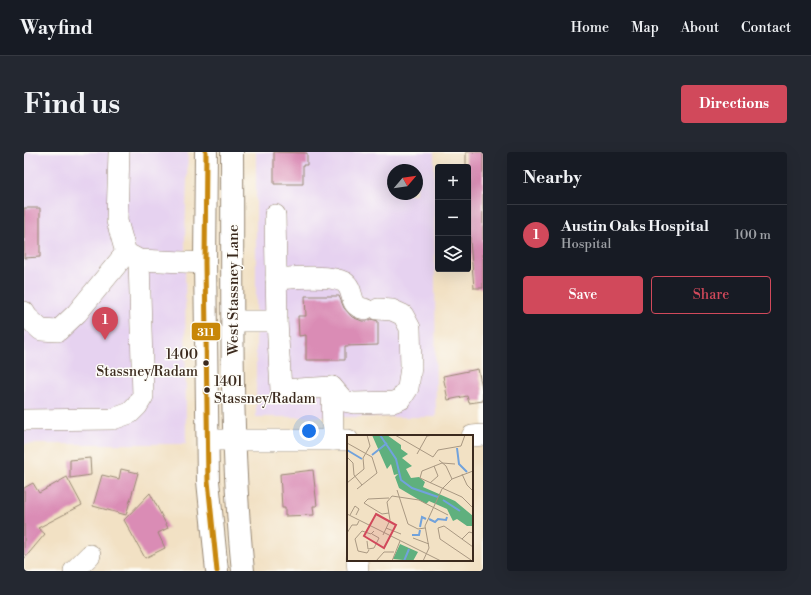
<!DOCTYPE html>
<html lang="en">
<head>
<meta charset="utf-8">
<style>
	body { margin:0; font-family:"Libre Bodoni",serif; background:#242831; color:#f1f3f6 }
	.controls { position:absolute; right:12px; top:12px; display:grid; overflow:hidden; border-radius:4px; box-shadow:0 4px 16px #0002 }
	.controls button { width:36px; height:36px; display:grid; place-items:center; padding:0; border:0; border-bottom:1px solid #363941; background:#171b24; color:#f1f3f6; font:20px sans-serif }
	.compass { position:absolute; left:363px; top:12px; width:36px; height:36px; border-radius:50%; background:#171b24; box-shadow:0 4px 16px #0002; rotate:61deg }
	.you { position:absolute; left:285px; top:279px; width:14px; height:14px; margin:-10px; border:3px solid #fff; border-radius:50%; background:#1a73e8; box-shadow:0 0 0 6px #1a73e833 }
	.badge { display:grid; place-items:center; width:26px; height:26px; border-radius:50%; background:#d1495b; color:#fff; font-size:13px; font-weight:700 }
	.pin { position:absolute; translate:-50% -33px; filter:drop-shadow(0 1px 2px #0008) }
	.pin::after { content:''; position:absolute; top:21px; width:14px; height:12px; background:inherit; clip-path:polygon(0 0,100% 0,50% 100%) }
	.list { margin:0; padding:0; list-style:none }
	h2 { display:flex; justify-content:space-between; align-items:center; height:52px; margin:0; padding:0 16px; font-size:17px }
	h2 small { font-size:13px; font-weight:400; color:#9ea1a6 }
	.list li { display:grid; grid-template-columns:26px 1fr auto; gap:12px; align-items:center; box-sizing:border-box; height:60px; padding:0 16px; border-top:1px solid #363941 }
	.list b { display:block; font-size:15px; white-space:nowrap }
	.list p { margin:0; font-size:13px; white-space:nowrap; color:#9ea1a6 }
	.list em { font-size:13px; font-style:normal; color:#9ea1a6 }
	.actions { display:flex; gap:8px; padding:12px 16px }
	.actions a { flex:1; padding:9px 0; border:1px solid #d1495b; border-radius:4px; text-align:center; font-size:14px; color:#d1495b }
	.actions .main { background:#d1495b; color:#fff }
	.icon { flex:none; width:22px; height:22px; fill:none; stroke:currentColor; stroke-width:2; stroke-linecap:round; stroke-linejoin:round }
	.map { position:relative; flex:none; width:459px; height:419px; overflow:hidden; border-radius:4px }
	header { display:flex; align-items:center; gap:24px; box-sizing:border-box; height:56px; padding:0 20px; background:#171b24; border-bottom:1px solid #363941 }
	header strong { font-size:19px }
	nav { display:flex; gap:22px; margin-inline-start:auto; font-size:14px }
	.intro { display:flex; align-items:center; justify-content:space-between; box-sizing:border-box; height:96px; padding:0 24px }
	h1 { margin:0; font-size:28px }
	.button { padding:10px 18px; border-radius:4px; background:#d1495b; color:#fff; font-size:14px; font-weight:700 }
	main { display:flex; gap:24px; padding:0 24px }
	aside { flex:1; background:#171b24; border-radius:4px; box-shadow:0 4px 16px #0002 }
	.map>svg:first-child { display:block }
	.built { fill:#e6d2f0; fill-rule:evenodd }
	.building { fill:#da8cb5 }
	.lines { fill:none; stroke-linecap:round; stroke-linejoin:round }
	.minor-casing { stroke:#968671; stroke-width:22 }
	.major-casing { stroke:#968671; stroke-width:24 }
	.minor { stroke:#fff; stroke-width:21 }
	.major { stroke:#fff; stroke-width:22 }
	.bus-1-casing { stroke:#fdfcf7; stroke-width:8 }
	.bus-1 { stroke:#c88708; stroke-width:5 }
	.bus-dot { fill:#3b2a1e; stroke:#fdfcf7; stroke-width:1.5 }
	.labels { text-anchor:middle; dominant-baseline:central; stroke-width:3; stroke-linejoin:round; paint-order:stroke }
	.bus-label { font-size:14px; fill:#3b2a1e; stroke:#fdfcf7; text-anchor:end }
	.street-label { font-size:15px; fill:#3b2a1e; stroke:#fdfcf7 }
	.inset-river { fill:none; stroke:#71a2dc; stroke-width:2 }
	.inset-road { fill:none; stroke:#a99882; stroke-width:1 }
	.view { fill:#d1495b; fill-opacity:0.15; stroke:#d1495b; stroke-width:2 }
	.inset-edge { fill:none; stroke:#3b2a1e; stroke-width:2 }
	.line-badge { stroke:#fdfcf7; stroke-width:1.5 }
	.badge-label { font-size:11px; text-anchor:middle; font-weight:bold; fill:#fff }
</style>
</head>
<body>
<header>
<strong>Wayfind</strong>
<nav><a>Home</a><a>Map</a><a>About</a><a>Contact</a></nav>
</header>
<div class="intro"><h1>Find us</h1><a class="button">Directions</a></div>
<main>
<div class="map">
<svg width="459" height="419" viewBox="0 0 459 419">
	<rect width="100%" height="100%" fill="#fdfcf7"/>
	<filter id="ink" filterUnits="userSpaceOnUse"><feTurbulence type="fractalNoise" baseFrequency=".025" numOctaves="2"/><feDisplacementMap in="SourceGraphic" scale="8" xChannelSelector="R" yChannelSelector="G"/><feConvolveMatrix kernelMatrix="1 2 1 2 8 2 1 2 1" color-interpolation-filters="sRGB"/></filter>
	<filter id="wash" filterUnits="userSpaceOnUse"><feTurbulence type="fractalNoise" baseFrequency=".012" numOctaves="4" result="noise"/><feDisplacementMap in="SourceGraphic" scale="16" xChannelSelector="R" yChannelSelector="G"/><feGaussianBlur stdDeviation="0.9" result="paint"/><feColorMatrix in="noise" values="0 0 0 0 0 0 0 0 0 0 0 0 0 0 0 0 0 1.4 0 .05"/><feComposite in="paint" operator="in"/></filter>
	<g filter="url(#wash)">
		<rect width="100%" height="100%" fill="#f2e1c4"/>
		<!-- built -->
		<g class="built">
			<polygon points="0,0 164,0 161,83 162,292 0,292"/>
			<path d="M232 0H410L412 265H232ZM369 18H393V42H369Z"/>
		</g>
		<g id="blocks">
			<!-- building -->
			<g class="building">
				<polygon points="250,0 283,1 283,13 279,13 279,32 250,32"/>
				<polygon points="442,0 459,0 459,136 450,136 446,89 446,28 444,28 444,15 442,15"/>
				<polygon points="0,56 16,56 16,105 0,106"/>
				<polygon points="281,144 315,144 320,156 328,165 338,169 343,169 347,167 354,169 354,193 321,194 321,208 282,208 282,183 275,184 274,164 282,164"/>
				<polygon points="454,217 459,240 459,249 445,251 443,244 424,248 419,224"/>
				<polygon points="66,306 67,323 46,326 46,308"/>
				<polygon points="97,317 114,321 102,363 69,354 78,323 95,327"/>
				<polygon points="289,318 293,354 289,354 290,363 261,364 261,356 258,356 256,322"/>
				<polygon points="43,325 58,353 14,376 21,382 0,407 0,336 9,331 15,341"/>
				<polygon points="126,341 144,376 134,381 141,396 121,406 100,368"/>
			</g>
		</g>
	</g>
	<g filter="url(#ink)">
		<use href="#blocks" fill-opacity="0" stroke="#968671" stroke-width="1"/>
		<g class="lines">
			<defs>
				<g id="minor">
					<polyline points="95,0 93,69 102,101 115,108 181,111"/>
					<polyline points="251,63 253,169 257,238 308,235 309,288"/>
					<path d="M252 127C268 126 306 122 320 130 332 138 323 154 341 157"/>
					<polyline points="0,160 3,165 17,178 34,179 53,161 102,101"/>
					<polyline points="209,169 253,169"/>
					<polyline points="308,235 320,249 330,251 369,250 377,247 384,236 387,215 386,176 379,163 368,158 354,157"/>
					<polyline points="0,268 89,267 106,261 113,254 119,244 115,108"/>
					<polyline points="448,284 459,283"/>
					<polyline points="184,288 324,288"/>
					<polyline points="333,408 334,419"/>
					<polyline points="50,419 66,403"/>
				</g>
				<g id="major">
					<polyline points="182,0 181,111 184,329 193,419"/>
					<path d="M208 0C209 140 205 280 219 419"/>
				</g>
			</defs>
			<!-- minor casing -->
			<use href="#minor" class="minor-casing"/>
			<!-- major casing -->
			<use href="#major" class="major-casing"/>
			<!-- minor -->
			<use href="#minor" class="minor"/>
			<!-- major -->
			<use href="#major" class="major"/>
			<defs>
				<polyline id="bus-1" points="182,0 181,111 184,329 193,419"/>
			</defs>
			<!-- bus-1 casing -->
			<use href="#bus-1" class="bus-1-casing"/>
			<!-- bus-1 -->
			<use href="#bus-1" class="bus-1"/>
		</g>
	</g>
	<!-- markers -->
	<g class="bus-dot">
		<circle cx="182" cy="211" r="3.5"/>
		<circle cx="183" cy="238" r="3.5"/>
	</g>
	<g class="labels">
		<!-- bus labels -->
		<g class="bus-label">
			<text x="174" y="203">1400<tspan x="174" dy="17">Stassney/Radam</tspan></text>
			<text x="190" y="230" text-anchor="start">1401<tspan x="190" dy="17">Stassney/Radam</tspan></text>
		</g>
		<!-- street labels -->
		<g class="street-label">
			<text transform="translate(209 138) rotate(-90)">West Stassney Lane</text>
		</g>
	</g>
	<!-- overview -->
	<g transform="translate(323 283)">
		<rect width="126" height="126" fill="#f2e1c4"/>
		<path d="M25 0H40L54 10V14L61 19 55 23 65 31 59 34 64 43 72 42 78 47 76 52 108 66 126 81V91H120L110 84 106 86 100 74 82 66 79 69 52 53 48 42 51 39 47 40 44 29 40 34ZM53 109 71 117 66 126 46 124Z" fill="#5fb07e"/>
		<path class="inset-river" d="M33 0 49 24 54 45 65 53 91 62M110 13 112 29 120 37M0 15 15 24M25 20 40 8M96 65 113 76M82 84 88 87 91 84 99 85 100 82M73 92 75 82 79 84M65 100H72L73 95M57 126 62 114"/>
		<path class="inset-road" d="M48 0 86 22 91 15 114 11 118 0M0 8 25 22 30 38M70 19 80 1 87 0M0 22 6 28 7 40 15 50M92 25 99 31 105 44M108 29 95 28 75 36 73 43 115 62 126 73M115 39 120 50 126 56M0 48 17 34 16 23 23 11 20 0M83 48 91 41 87 31M10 54 30 38M50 55 61 89 71 94 78 93M42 63 21 64 17 68 35 79 42 78M0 79 94 126M3 80 8 71 12 74 9 80M39 93 54 99M0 98 5 90H10L12 86M36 100 43 85 40 67 45 61 72 65 101 80M66 103 82 109M115 104 122 97 126 98M20 106 21 114 27 113 32 103 25 99M22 115 20 118 11 116 8 104 15 96 24 99 27 96M124 125 93 104 91 93 97 91 126 112M29 126 37 117H47M45 126 53 106M76 126 82 113 78 91 95 54 105 44 126 36"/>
		<path class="view" d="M29 79 49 90 37 113 17 101Z"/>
		<rect width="126" height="126" class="inset-edge"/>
	</g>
	<rect class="line-badge" x="167" y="170" width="30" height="19" rx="4" fill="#c88708"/>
	<g class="badge-label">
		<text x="182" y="184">311</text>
	</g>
</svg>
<div class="controls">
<button>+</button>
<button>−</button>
<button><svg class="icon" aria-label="layers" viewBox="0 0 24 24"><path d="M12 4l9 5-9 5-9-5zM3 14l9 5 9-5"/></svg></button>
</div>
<svg class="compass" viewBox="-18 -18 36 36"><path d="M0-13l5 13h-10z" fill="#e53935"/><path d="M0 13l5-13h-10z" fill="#9ea1a6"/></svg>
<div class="you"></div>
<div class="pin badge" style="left:81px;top:188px">1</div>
</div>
<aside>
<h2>Nearby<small></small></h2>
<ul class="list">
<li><span class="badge">1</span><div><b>Austin Oaks Hospital</b><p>Hospital</p></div><em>100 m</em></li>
</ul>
<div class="actions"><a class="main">Save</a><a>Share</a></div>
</aside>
</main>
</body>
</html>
